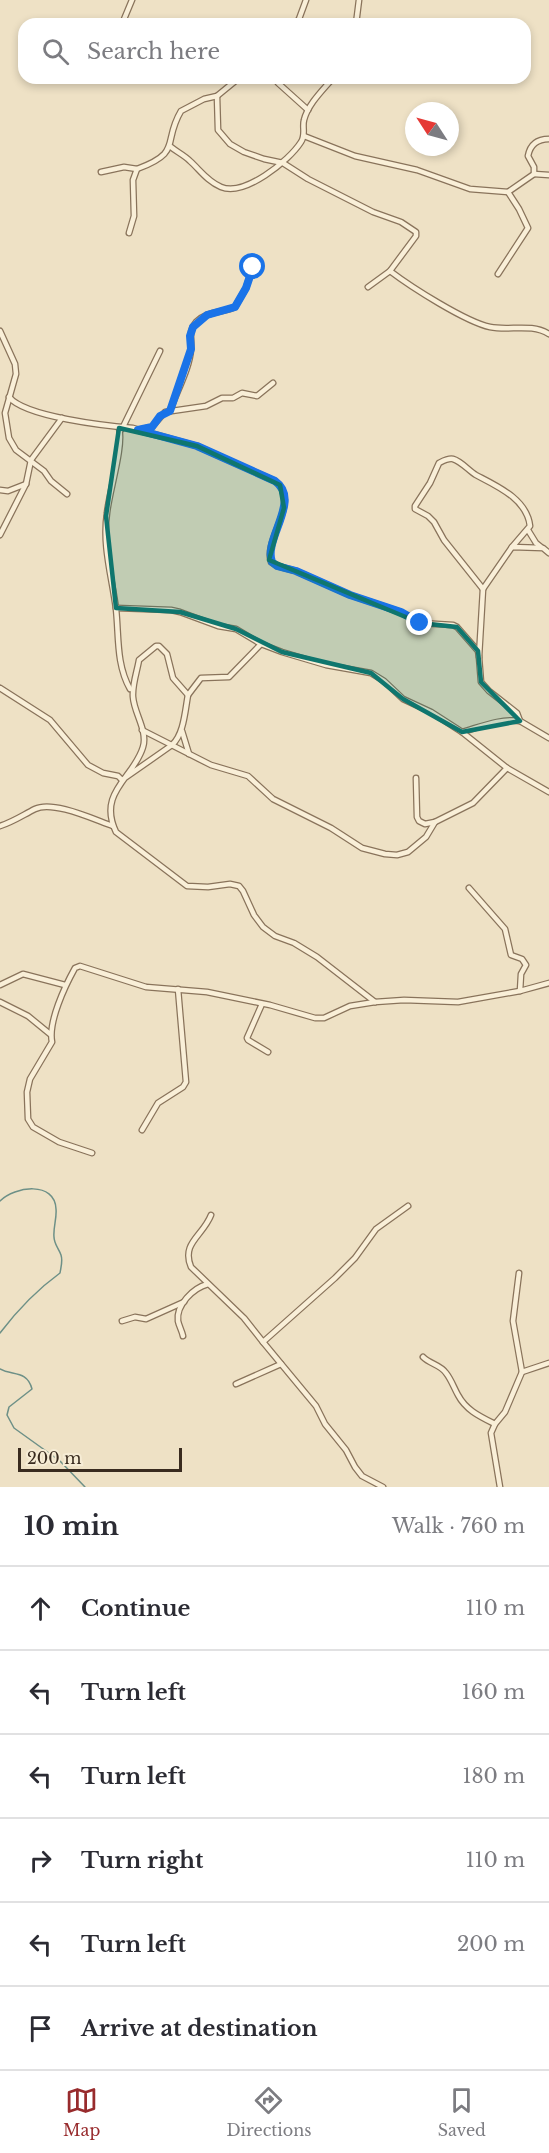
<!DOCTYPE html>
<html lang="en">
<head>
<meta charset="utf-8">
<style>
	body { margin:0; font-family:"Libre Baskerville",serif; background:#f7f7f7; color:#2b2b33 }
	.compass { position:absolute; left:405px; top:102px; width:54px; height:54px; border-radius:50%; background:#fff; box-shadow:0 3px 9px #0003; rotate:306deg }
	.scale { position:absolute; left:18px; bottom:15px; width:164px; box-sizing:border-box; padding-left:6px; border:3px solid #392b1f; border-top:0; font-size:16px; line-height:21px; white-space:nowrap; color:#392b1f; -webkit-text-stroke:4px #f6ecd5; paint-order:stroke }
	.stop { position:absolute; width:18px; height:18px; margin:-14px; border:4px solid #1a73e8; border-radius:50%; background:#fff }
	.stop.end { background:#1a73e8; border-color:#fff; box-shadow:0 2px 6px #0008 }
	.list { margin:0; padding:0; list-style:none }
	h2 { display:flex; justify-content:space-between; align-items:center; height:78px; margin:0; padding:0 24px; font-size:26px }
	h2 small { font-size:20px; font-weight:400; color:#7c7c81 }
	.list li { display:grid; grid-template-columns:39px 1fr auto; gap:18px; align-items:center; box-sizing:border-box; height:84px; padding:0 24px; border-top:2px solid #e1e1e2 }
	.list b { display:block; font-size:22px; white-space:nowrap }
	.list em { font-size:20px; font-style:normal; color:#7c7c81 }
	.icon { flex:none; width:33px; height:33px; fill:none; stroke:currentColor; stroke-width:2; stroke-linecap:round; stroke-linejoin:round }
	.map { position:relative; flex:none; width:549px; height:1487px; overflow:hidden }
	.search { position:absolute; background:#fff; box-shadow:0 3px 9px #0003; left:18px; right:18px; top:18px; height:66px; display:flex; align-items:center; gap:15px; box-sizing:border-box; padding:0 21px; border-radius:18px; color:#7c7c81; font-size:22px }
	.sheet { height:582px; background:#fff }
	nav { display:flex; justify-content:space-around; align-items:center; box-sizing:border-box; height:84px; border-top:2px solid #e1e1e2; background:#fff; font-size:16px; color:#7c7c81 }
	nav a { display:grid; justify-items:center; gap:3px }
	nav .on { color:#982b2d }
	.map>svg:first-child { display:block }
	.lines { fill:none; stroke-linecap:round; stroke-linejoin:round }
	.stream { stroke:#6d9087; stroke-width:1.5 }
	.minor-casing { stroke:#89735b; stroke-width:7 }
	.minor { stroke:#f9efd8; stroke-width:4.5 }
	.route { stroke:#1a73e8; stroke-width:8 }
	.marked { fill:#0f766e; fill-opacity:0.2; stroke:#0f766e; stroke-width:4.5; stroke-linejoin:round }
</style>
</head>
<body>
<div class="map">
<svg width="549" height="1487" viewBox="0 0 549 1487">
	<rect width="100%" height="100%" fill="#eee1c5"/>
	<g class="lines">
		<!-- stream -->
		<g class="stream">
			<path d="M0 1201C15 1186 55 1181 56 1209 57 1218 53 1228 54 1237 54 1244 59 1249 61 1255 63 1261 61 1267 60 1273 38 1289 16 1312 0 1333"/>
			<path d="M0 1369C12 1376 27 1370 32 1389L9 1407 7 1415 14 1428 60 1461 85 1487"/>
		</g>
		<defs>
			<g id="minor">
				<polyline points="122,24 132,0"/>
				<polyline points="295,24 299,19 306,0"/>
				<polyline points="356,24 359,0"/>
				<polyline points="278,83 308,110"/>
				<polyline points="217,96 218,130 230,144 244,152 264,159 283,163 308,179 373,212 401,222 416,232 416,236 390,271 368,287"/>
				<path d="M304 136 355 156 417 170 470 189 508 192 534 174V167L528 156C530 145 537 139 549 139"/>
				<path d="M171 147C177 152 184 155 190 161 200 170 207 181 221 187 244 197 289 161 301 142 306 135 302 127 304 120 308 104 323 90 333 78"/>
				<polyline points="101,172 124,167 137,169"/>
				<polyline points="534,174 549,175"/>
				<path d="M129 233 134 216 133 180 137 169C183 152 162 143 181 111L204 99 217 96 239 78"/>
				<path d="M390 271C411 287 466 322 490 327 510 331 531 323 549 334"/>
				<polyline points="498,274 528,228 519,209 508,192"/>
				<polyline points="0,331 15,364 16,374 5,413 9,438 16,450 44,471 51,481 67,494"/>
				<path d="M9 397C25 417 107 426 133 428L197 446 275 481C302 501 263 539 271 562L277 566 296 571 350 595 401 612 420 623 453 625 457 627 478 651 479 657"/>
				<path d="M170 411C176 393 190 368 191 349 192 338 188 331 196 322 207 311 222 313 235 307L246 288 253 266"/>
				<path d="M119 428C124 446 109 492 107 513 102 546 112 577 116 609 119 636 116 664 130 689"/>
				<polyline points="122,429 160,351"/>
				<polyline points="138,430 152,427 165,412 206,406 222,398 233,398 242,393 257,396 273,383"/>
				<polyline points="0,490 8,491 26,484"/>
				<polyline points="528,530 536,543 541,547"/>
				<polyline points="0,535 26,484 31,460 62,418"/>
				<polyline points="549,553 543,548 512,547 483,589 479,657 481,682 489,691 517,713 520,721 549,738"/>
				<path d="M483 589 444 540 434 522 428 516 415 509V506L430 483 439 463C443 461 448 458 453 459 461 461 469 471 476 475 497 486 527 499 530 526L512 547"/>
				<path d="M116 608 171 610 180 612 218 626 236 629 261 644 282 652 326 665 371 673 384 681 403 699 431 712 462 732C480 727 501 718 520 721"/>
				<polyline points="0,688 50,720 88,765 103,773 118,776 122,780"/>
				<polyline points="188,695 201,678 229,677 261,644"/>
				<polyline points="142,730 211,765 248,776 273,799 331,828 362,848 385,854 397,855 408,852 426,837 435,822"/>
				<polyline points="182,731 189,754"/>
				<polyline points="462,732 507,768 549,792"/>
				<polyline points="416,778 417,817 419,821 425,824 435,822 473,803 507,768"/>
				<path d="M122 780 172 745C184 734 185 711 188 695L173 678 167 654 159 646H156L139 660C137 672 132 685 133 697 134 713 148 731 143 747 134 778 97 792 116 832L187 886 208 887 230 884 239 886 243 891 254 915 263 927 275 936 294 943 317 957 375 1002"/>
				<path d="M0 826C13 822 23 815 35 809 53 800 95 820 113 826"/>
				<polyline points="469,888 505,929 511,955 522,959 526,965 521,974 520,991"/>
				<polyline points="0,985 23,974 65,985"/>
				<polyline points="0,1002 28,1016 50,1034"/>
				<polyline points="262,1004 247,1038 248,1040 268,1052"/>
				<polyline points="142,1130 158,1103 183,1087 186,1082 178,989"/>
				<path d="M92 1153 59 1142 33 1127 28 1119 27 1092 30 1079 52 1042C48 1022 65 986 75 968L80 966 146 987 207 992 270 1005 315 1018H324L350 1006 375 1002 404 1000 458 1002 520 991 549 983"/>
				<path d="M211 1215C203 1236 181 1243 191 1267L244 1318 263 1342 316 1406 325 1424 346 1450 355 1467 362 1476 383 1487"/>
				<polyline points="122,1321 135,1317 146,1319 184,1302"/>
				<path d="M183 1336C182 1331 179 1326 178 1321 176 1305 193 1288 208 1284"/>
				<polyline points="263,1342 335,1278 355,1258 376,1229 408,1206"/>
				<path d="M423 1357C430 1364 441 1365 446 1373 451 1379 454 1388 458 1395 466 1410 479 1416 495 1424"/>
				<polyline points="522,1372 549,1363"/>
				<polyline points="236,1384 281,1364"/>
				<polyline points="500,1487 491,1433 495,1424 505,1412 522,1372 513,1321 519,1273"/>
			</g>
		</defs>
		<!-- minor casing -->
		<use href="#minor" class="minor-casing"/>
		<!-- minor -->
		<use href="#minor" class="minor"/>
	</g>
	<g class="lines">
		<!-- route -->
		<path class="route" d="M253 267 246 288 235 307 207 315 193 327 190 336 191 349 170 411 160 416 152 427 138 430 197 446 275 481C302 500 263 539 272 562L277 566 296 571 350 595 401 612 420 623"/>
	</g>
	<!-- marked area -->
	<path class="marked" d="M119 428 197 446 280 485 284 508 269 560 420 623 457 627 478 651 481 682 520 721 462 732 403 699 371 673 282 652 236 629 180 612 116 608 106 516Z"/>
</svg>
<svg class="compass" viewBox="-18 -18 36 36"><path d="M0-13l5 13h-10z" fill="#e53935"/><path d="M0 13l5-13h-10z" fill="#7c7c81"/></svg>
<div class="scale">200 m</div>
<div class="stop" style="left:253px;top:267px"></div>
<div class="stop end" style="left:420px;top:623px"></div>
<div class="search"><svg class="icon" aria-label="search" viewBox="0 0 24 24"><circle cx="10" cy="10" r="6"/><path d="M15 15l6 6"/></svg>Search here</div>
</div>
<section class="sheet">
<h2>10 min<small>Walk · 760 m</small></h2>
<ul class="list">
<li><svg class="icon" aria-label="ahead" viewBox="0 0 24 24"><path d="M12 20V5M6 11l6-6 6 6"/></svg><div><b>Continue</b></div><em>110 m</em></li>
<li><svg class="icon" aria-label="left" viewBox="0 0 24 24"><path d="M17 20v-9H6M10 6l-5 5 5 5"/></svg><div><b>Turn left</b></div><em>160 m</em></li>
<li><svg class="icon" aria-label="left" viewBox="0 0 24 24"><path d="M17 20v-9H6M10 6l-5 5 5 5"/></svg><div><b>Turn left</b></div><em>180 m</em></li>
<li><svg class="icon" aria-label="right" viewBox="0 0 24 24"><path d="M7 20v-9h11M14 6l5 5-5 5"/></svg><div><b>Turn right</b></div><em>110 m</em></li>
<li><svg class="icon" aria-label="left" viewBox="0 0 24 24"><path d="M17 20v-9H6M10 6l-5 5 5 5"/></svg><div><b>Turn left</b></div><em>200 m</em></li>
<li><svg class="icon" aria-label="arrive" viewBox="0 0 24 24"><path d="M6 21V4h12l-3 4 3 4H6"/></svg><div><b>Arrive at destination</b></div></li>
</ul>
</section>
<nav>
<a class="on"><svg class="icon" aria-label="map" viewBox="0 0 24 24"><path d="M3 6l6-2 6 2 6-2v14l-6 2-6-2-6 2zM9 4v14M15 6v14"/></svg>Map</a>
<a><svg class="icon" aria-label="directions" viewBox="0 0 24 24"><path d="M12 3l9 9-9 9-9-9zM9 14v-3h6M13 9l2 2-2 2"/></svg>Directions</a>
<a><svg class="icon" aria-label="saved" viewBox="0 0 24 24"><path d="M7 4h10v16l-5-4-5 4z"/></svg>Saved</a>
</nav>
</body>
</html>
